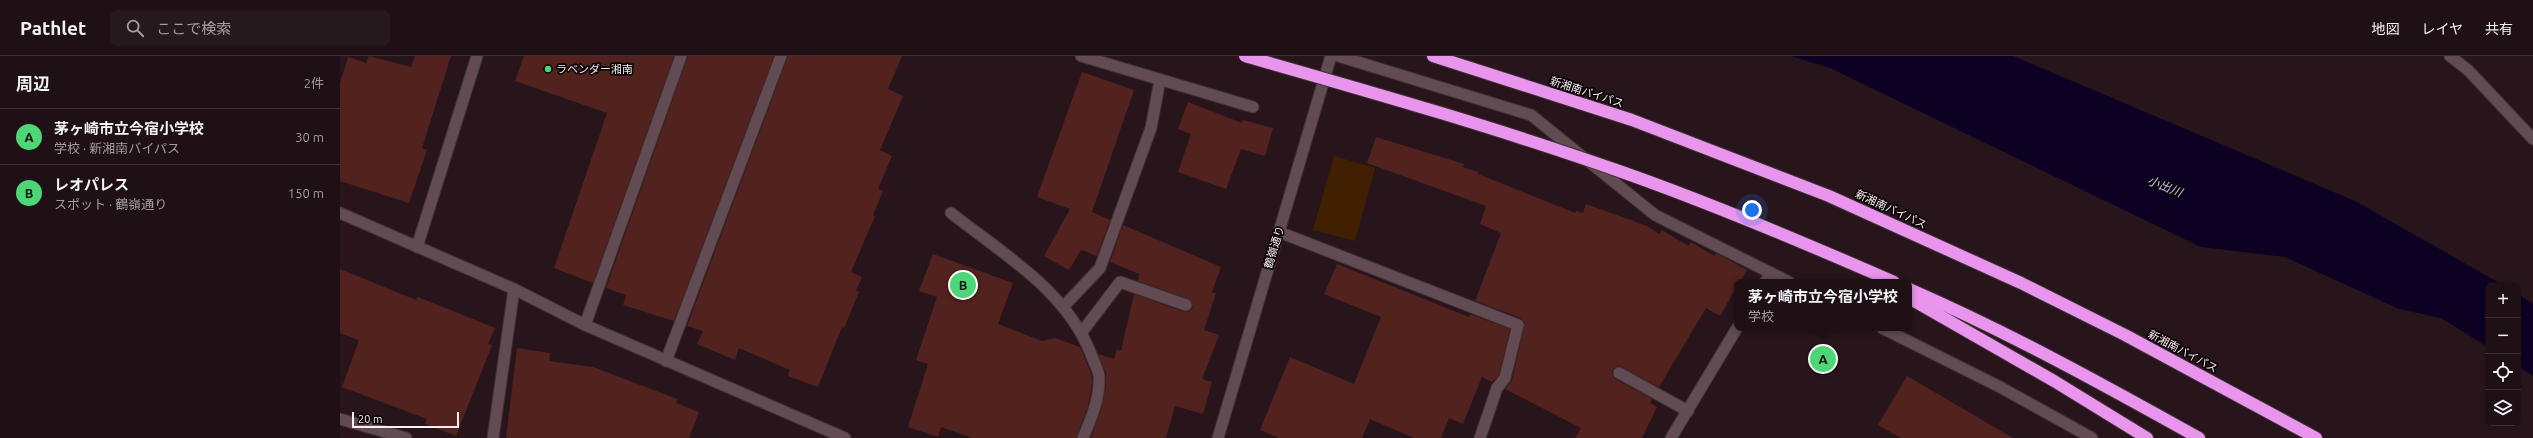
<!DOCTYPE html>
<html lang="ja">
<head>
<meta charset="utf-8">
<style>
	body { margin:0; font-family:Ubuntu,"Noto Sans JP",sans-serif; background:#26191e; color:#f1f3f6 }
	.controls { position:absolute; right:12px; bottom:12px; display:grid; overflow:hidden; border-radius:8px; box-shadow:0 1px 3px #0004 }
	.controls button { width:36px; height:36px; display:grid; place-items:center; padding:0; border:0; border-bottom:1px solid #3c3034; background:#1e1015; color:#f1f3f6; font:20px sans-serif }
	.scale { position:absolute; left:12px; bottom:10px; width:107px; box-sizing:border-box; padding-left:4px; border:2px solid #fbedf1; border-top:0; font-size:11px; line-height:14px; white-space:nowrap; color:#fbedf1; -webkit-text-stroke:3px #0b0507; paint-order:stroke }
	.you { position:absolute; left:1412px; top:154px; width:14px; height:14px; margin:-10px; border:3px solid #fff; border-radius:50%; background:#1a73e8; box-shadow:0 0 0 6px #1a73e833 }
	.badge { display:grid; place-items:center; width:26px; height:26px; border-radius:50%; background:#4cd676; color:#111; font-size:13px; font-weight:700 }
	.pin { position:absolute; translate:-50% -50%; border:2px solid #fff; box-shadow:0 1px 4px #0006 }
	.popup { position:absolute; left:1394px; top:223px; width:178px; height:52px; box-sizing:border-box; display:grid; place-content:center; border-radius:8px; background:#1e1015; filter:drop-shadow(0 1px 3px #0005); font-size:13px; white-space:nowrap; color:#a19da0 }
	.popup b { font-size:15px; color:#f1f3f6 }
	.popup::after { content:''; position:absolute; left:50%; top:100%; margin-left:-8px; border:8px solid transparent; border-top-color:#1e1015 }
	.list { margin:0; padding:0; list-style:none }
	h2 { display:flex; justify-content:space-between; align-items:center; height:52px; margin:0; padding:0 16px; font-size:17px }
	h2 small { font-size:13px; font-weight:400; color:#a19da0 }
	.list li { display:grid; grid-template-columns:26px 1fr auto; gap:12px; align-items:center; box-sizing:border-box; height:56px; padding:0 16px; border-top:1px solid #3c3034 }
	.list b { display:block; font-size:15px; white-space:nowrap }
	.list p { margin:0; font-size:13px; white-space:nowrap; color:#a19da0 }
	.list em { font-size:13px; font-style:normal; color:#a19da0 }
	.icon { flex:none; width:22px; height:22px; fill:none; stroke:currentColor; stroke-width:2; stroke-linecap:round; stroke-linejoin:round }
	.map { position:relative; flex:none; width:2193px; height:382px; overflow:hidden }
	header { display:flex; align-items:center; gap:24px; box-sizing:border-box; height:56px; padding:0 20px; background:#1e1015; border-bottom:1px solid #3c3034 }
	header strong { font-size:19px }
	nav { display:flex; gap:22px; margin-inline-start:auto; font-size:14px }
	.search { width:280px; height:36px; background:#26191e; display:flex; align-items:center; gap:10px; box-sizing:border-box; padding:0 14px; border-radius:8px; color:#a19da0; font-size:15px }
	main { display:flex }
	aside { flex:1; background:#1e1015 }
	.map>svg:first-child { display:block }
	.green { fill:#412002 }
	.water { fill:#0d0123 }
	.building { fill:#52221e }
	.lines { fill:none; stroke-linecap:round; stroke-linejoin:round }
	.service-casing { stroke:#3f3136; stroke-width:13 }
	.minor-casing { stroke:#3f3136; stroke-width:13 }
	.tertiary-casing { stroke:#3f3136; stroke-width:13 }
	.motorway-casing { stroke:#3f3136; stroke-width:14 }
	.service { stroke:#624b53; stroke-width:11 }
	.minor { stroke:#624b53; stroke-width:11 }
	.tertiary { stroke:#624b53; stroke-width:11 }
	.motorway { stroke:#e995ed; stroke-width:12 }
	.motorway-bridge-casing { stroke:#3f3136; stroke-width:14; stroke-linecap:butt }
	.motorway-bridge { stroke:#e995ed; stroke-width:12 }
	.poi-dot { fill:#4cd676; stroke:#0b0507; stroke-width:1.5 }
	.labels { text-anchor:middle; dominant-baseline:central; stroke-width:3.5; stroke-linejoin:round; paint-order:stroke }
	.poi-label { font-size:11px; fill:#fbedf1; stroke:#0b0507; text-anchor:start }
	.street-label { font-size:11px; fill:#fbedf1; stroke:#0b0507 }
	.water-label { font-size:12px; font-style:italic; fill:#ccc0fa; stroke:#0b0507 }
</style>
</head>
<body>
<header>
<strong>Pathlet</strong>
<div class="search"><svg class="icon" aria-label="search" viewBox="0 0 24 24"><circle cx="10" cy="10" r="6"/><path d="M15 15l6 6"/></svg>ここで検索</div>
<nav><a>地図</a><a>レイヤ</a><a>共有</a></nav>
</header>
<main>
<aside>
<h2>周辺<small>2件</small></h2>
<ul class="list">
<li><span class="badge">A</span><div><b>茅ヶ崎市立今宿小学校</b><p>学校 · 新湘南バイパス</p></div><em>30 m</em></li>
<li><span class="badge">B</span><div><b>レオパレス</b><p>スポット · 鶴嶺通り</p></div><em>150 m</em></li>
</ul>
</aside>
<div class="map">
<svg width="2193" height="382" viewBox="0 0 2193 382">
	<rect width="100%" height="100%" fill="#28151c"/>
	<!-- green -->
	<polygon class="green" points="994,100 1035,112 1015,185 973,174"/>
	<!-- water -->
	<g class="water">
		<polygon points="1451,0 1673,0 2015,145 2163,229 2148,229 2148,291 2101,262 2059,253 1945,201 1861,191 1490,12"/>
		<polygon points="2178,238 2193,248 2193,320 2178,310"/>
	</g>
	<!-- building -->
	<g class="building">
		<polygon points="29,0 71,11 75,0 111,0 82,92 87,94 69,147 0,125 0,27 8,1 26,7"/>
		<polygon points="184,0 334,0 253,227 214,212 267,57 175,25"/>
		<polygon points="348,0 434,0 334,265 283,249 286,239 266,232"/>
		<polygon points="448,0 562,0 548,33 563,40 540,94 552,100 538,133 543,135 533,159 535,160 511,216 522,221 516,235 519,236 504,272 502,271 478,331 448,320 450,314 399,292 395,304 357,288 363,275 347,270"/>
		<polygon points="742,16 794,34 752,156 770,164 757,200 741,194 729,214 704,200 730,153 697,141"/>
		<polygon points="848,46 902,67 903,64 933,72 925,100 901,93 886,133 838,116 851,78 838,73"/>
		<polygon points="1036,81 1124,108 1123,111 1138,116 1138,118 1235,157 1236,155 1243,157 1246,148 1307,170 1319,178 1322,174 1348,190 1351,186 1374,200 1376,197 1407,214 1400,226 1397,226 1397,230 1380,260 1366,252 1319,331 1282,311 1278,310 1273,313 1272,318 1275,323 1312,343 1310,347 1317,351 1302,382 1235,382 1241,372 1165,333 1172,324 1185,267 1181,262 1135,245 1161,177 1140,168 1146,150 1027,107"/>
		<polygon points="783,169 881,211 872,236 876,237 864,274 879,279 862,323 872,326 863,358 835,350 826,382 751,382 761,354 766,330 766,317 758,298 774,303 777,293 781,295 794,238 844,256 850,255 853,251 849,243 798,225 799,218 770,206"/>
		<polygon points="593,198 673,227 658,268 702,285 715,282 740,291 751,317 752,328 748,350 736,382 632,382 601,371 598,381 568,371 588,308 576,304 597,241 579,235"/>
		<polygon points="997,208 1129,261 1130,258 1170,273 1159,319 1152,326 1142,321 1123,368 1109,362 1101,382 1074,382 1030,363 1022,382 939,382 920,374 950,301 1014,328 1041,261 984,238"/>
		<polygon points="0,213 76,244 78,241 155,272 148,288 152,289 116,380 85,368 87,363 2,331 19,284 0,277"/>
		<polygon points="177,292 210,297 209,305 253,311 337,343 336,347 359,356 349,382 166,382"/>
		<polygon points="1567,320 1673,382 1561,382 1538,369"/>
	</g>
	<g class="lines">
		<defs>
			<g id="service">
				<polyline points="741,0 913,51"/>
				<polyline points="724,250 760,212 811,72 820,24"/>
				<polyline points="742,276 780,226 846,249"/>
				<polyline points="1279,317 1348,355"/>
				<polyline points="1140,382 1157,332 1165,322 1178,269"/>
			</g>
			<g id="minor">
				<polyline points="998,0 1191,59 1315,159 1449,226"/>
				<polyline points="2110,0 2128,14 2193,83"/>
				<polyline points="0,157 174,233 245,269 505,382"/>
				<path d="M611 157C663 198 726 234 751 298 753 305 759 314 759 321 760 342 751 363 743 382"/>
				<polyline points="939,176 1178,269"/>
				<polyline points="77,191 137,0"/>
				<polyline points="1425,226 1431,217"/>
				<polyline points="245,269 341,0"/>
				<polyline points="1542,272 1660,331 1752,382"/>
				<polyline points="326,305 441,0"/>
				<polyline points="0,363 66,382"/>
				<polyline points="153,382 174,233"/>
				<polyline points="1331,382 1397,272"/>
			</g>
			<polyline id="tertiary" points="878,382 991,0"/>
			<g id="motorway">
				<polyline points="1093,0 1292,64 1489,140 1681,227 1785,279 1976,382"/>
				<path d="M1569 233C1668 276 1764 329 1859 382"/>
				<polyline points="1569,242 1714,325 1807,382"/>
			</g>
		</defs>
		<!-- service casing -->
		<use href="#service" class="service-casing"/>
		<!-- minor casing -->
		<use href="#minor" class="minor-casing"/>
		<!-- tertiary casing -->
		<use href="#tertiary" class="tertiary-casing"/>
		<!-- motorway casing -->
		<use href="#motorway" class="motorway-casing"/>
		<!-- service -->
		<use href="#service" class="service"/>
		<!-- minor -->
		<use href="#minor" class="minor"/>
		<!-- tertiary -->
		<use href="#tertiary" class="tertiary"/>
		<!-- motorway -->
		<use href="#motorway" class="motorway"/>
		<defs>
			<path id="motorway-bridge" d="M905 0C1031 36 1158 72 1282 116 1373 148 1465 187 1554 226"/>
		</defs>
		<!-- motorway-bridge casing -->
		<use href="#motorway-bridge" class="motorway-bridge-casing"/>
		<!-- motorway-bridge -->
		<use href="#motorway-bridge" class="motorway-bridge"/>
	</g>
	<!-- markers -->
	<circle class="poi-dot" cx="208" cy="13" r="4"/>
	<g class="labels">
		<!-- poi labels -->
		<g class="poi-label">
			<text x="216" y="13">ラベンダー湘南</text>
		</g>
		<!-- street labels -->
		<g class="street-label">
			<text transform="translate(1247 36) rotate(18)">新湘南バイパス</text>
			<text transform="translate(1551 153) rotate(25)">新湘南バイパス</text>
			<text transform="translate(934 191) rotate(-73)">鶴嶺通り</text>
			<text transform="translate(1843 295) rotate(28)">新湘南バイパス</text>
		</g>
		<!-- water labels -->
		<g class="water-label">
			<text transform="translate(1825 130) rotate(22)">小出川</text>
		</g>
	</g>
</svg>
<div class="controls">
<button>+</button>
<button>−</button>
<button><svg class="icon" aria-label="locate" viewBox="0 0 24 24"><circle cx="12" cy="12" r="6"/><path d="M12 2v4M12 18v4M2 12h4M18 12h4"/></svg></button>
<button><svg class="icon" aria-label="layers" viewBox="0 0 24 24"><path d="M12 4l9 5-9 5-9-5zM3 14l9 5 9-5"/></svg></button>
</div>
<div class="scale">20 m</div>
<div class="you"></div>
<div class="pin badge" style="left:1483px;top:303px">A</div>
<div class="popup"><b>茅ヶ崎市立今宿小学校</b>学校</div>
<div class="pin badge" style="left:623px;top:229px">B</div>
</div>
</main>
</body>
</html>
